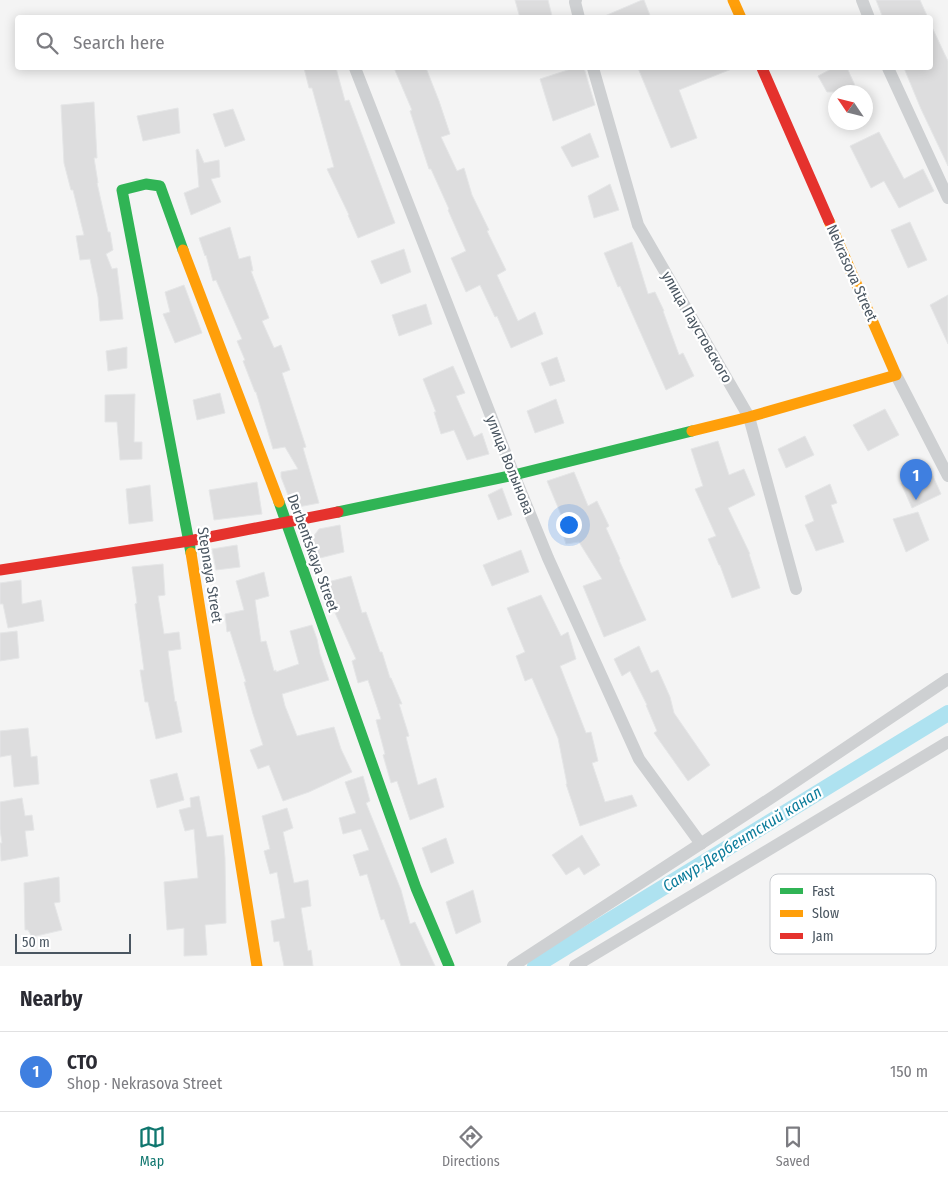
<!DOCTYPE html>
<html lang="en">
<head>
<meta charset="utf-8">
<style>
	body { margin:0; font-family:"Fira Sans Condensed",sans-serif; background:#f2f2f3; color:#2b2b33 }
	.compass { position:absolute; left:828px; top:85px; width:45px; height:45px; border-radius:50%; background:#fff; box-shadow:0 2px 12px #0003; rotate:305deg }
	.scale { position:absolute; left:15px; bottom:12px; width:116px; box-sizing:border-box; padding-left:5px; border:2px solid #4a5661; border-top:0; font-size:14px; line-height:18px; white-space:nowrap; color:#4a5661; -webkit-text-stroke:4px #fff; paint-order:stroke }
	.you { position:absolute; left:568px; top:524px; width:18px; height:18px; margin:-12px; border:4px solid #fff; border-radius:50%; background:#1a73e8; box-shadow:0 0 0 8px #1a73e833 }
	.badge { display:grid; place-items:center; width:32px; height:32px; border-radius:50%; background:#0f766e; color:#fff; font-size:16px; font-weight:700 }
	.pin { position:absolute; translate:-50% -41px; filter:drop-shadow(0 1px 2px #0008) }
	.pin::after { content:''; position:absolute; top:26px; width:18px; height:15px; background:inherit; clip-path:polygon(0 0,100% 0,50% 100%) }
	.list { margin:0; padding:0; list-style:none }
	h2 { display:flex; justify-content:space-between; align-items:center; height:65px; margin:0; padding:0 20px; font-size:21px }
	h2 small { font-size:16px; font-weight:400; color:#7c7c81 }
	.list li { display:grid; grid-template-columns:32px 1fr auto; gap:15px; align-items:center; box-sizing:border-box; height:80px; padding:0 20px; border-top:1px solid #e1e1e2 }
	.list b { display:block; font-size:19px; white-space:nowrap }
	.list p { margin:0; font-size:16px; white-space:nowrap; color:#7c7c81 }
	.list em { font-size:16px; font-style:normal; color:#7c7c81 }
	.icon { flex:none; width:28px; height:28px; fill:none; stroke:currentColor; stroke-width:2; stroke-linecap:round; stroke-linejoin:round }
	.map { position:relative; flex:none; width:948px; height:966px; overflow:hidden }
	.search { position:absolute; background:#fff; box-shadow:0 2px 12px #0003; left:15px; right:15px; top:15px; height:55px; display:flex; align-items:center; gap:12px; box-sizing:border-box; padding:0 18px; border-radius:5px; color:#7c7c81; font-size:19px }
	.sheet { height:145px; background:#fff }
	nav { display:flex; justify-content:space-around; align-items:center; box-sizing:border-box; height:70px; border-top:1px solid #e1e1e2; background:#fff; font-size:14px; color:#7c7c81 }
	nav a { display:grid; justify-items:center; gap:2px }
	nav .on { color:#0f766e }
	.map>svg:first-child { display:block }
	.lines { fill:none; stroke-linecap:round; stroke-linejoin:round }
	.canal { stroke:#aee2f0; stroke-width:16 }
	.building { fill:#ddddde; stroke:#e5e6e7 }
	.street { stroke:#ced0d2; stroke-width:12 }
	.fast { stroke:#30b455; stroke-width:11 }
	.slow { stroke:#ff9f0a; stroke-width:11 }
	.jam { stroke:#e5322d; stroke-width:11 }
	.labels { text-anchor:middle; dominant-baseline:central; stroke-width:4.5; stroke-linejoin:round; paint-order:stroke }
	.street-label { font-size:15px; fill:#4a5661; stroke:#fff }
	.water-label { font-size:16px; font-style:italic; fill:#0c7c9b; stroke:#fff }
	.key { fill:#fff; stroke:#c9ccd0; stroke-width:1 }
	.key-label { font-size:14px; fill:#4a5661 }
</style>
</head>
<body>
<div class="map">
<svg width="948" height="966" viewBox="0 0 948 966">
	<rect width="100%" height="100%" fill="#f4f4f4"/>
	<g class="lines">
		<!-- canal -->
		<polyline class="canal" points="535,966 948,713"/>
	</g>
	<!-- building -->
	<g class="building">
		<polygon points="515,0 548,0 552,16 545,18 520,18"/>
		<polygon points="642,0 644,0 651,18 600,18"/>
		<polygon points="876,0 920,0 928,18 883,18"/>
		<polygon points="930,23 948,61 948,166 921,109 904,68 930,68"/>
		<polygon points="304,68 336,68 345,101 349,100 395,223 358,238 348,215 349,215 327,169 334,167 312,88 309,88"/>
		<polygon points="394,68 426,68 439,101 450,134 441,137 457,171 464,168 472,195 489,230 487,231 506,270 497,275 518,321 535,312 543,334 511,348 497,316 495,317 480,285 466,292 451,258 466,251 448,210 449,209 431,169 429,169 410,111 412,110"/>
		<polygon points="574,68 584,68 595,105 553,121 540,79"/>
		<polygon points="638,68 734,68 679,90 697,138 671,148"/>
		<polygon points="833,68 847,68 858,92 827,92 818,76"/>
		<polygon points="94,102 97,158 94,158 98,183 97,183 108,232 110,232 113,250 106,254 112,269 117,268 123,319 100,321 98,297 90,259 80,260 76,236 84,235 73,190 71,190 64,163 61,105"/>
		<polygon points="178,108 180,133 143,141 137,116"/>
		<polygon points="233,109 245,140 225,147 213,114"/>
		<polygon points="879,132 904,179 923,169 934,191 899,208 884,181 871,188 850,146"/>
		<polygon points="590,133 599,157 572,167 561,147"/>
		<polygon points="198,149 204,163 219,160 220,177 211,179 221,202 191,215 184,193 199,187 196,150"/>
		<polygon points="610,184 619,210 594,218 588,196"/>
		<polygon points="910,222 927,260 908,268 891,230"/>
		<polygon points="230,227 239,259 250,256 253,271 251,271 269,318 262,321 274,348 281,345 290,370 282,373 306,447 303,448 319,503 293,508 281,477 281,472 298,469 285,447 273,449 256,392 255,392 243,361 245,360 237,341 242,339 216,280 213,281 206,255 205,256 199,238"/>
		<polygon points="632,242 648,294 655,292 664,311 663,311 679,355 683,353 694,376 666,390 620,286 618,287 604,253"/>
		<polygon points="404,249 411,272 381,284 371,261"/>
		<polygon points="184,285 202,333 175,343 163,314 170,312 165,292"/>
		<polygon points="948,295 948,344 930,305"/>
		<polygon points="426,304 432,324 399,336 392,315"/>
		<polygon points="127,347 127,368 108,371 106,351"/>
		<polygon points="557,357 565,381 550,386 541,363"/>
		<polygon points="453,366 465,393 456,396 474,437 482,433 489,454 467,460 454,430 441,434 434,412 436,412 423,379"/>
		<polygon points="220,393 225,413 197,420 193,400"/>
		<polygon points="135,394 134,442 142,442 142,459 120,460 117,422 105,422 105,395"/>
		<polygon points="556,399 564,423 535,433 527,411"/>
		<polygon points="885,409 899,435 868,451 853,425"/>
		<polygon points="805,436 814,455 786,468 778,449"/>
		<polygon points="718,441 729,475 744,469 755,495 728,508 750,554 749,554 760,588 732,598 720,565 719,565 708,539 716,536 695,489 703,486 691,449"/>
		<polygon points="928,465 941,494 912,508 901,483"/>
		<polygon points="574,472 588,506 597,501 609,526 606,528 620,559 619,560 646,620 604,637 583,586 602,579 579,542 566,544 558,519 562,517 547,481"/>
		<polygon points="257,482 262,514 214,520 209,490"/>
		<polygon points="830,484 837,503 831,505 844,542 816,551 805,525 814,521 805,496"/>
		<polygon points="150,485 153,521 129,524 126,489"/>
		<polygon points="502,488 512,515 498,520 488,495"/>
		<polygon points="918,512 929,540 906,552 893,519"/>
		<polygon points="340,525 344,552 316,559 310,541 319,529"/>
		<polygon points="237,545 240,567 216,570 212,549"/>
		<polygon points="521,550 529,572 492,586 483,565"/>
		<polygon points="163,564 165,595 158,596 164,634 179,632 181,649 168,651 175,702 176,701 182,732 156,739 148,702 145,702 140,670 144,670 135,604 137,603 132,567"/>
		<polygon points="264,572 269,596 255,600 261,642 266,641 274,671 276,670 276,672 299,664 290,631 312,625 317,639 320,654 329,680 282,694 285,706 297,736 334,727 341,749 352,772 309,792 283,801 269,765 258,769 250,750 263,745 253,714 244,682 246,682 230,631 227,632 225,614 244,610 236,581"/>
		<polygon points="351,576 362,613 366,612 380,652 382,652 390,678 391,678 402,704 399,704 409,736 406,737 418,785 436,778 444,807 410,820 397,781 391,783 383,755 385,754 376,720 381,719 368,680 358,683 352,661 356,659 331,604 324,583"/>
		<polygon points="21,580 22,604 41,600 44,621 8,628 3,604 0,604 0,583"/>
		<polygon points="541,595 561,636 568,632 576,659 560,666 586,733 591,732 598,761 592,763 605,802 632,795 637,806 580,826 566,784 567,784 558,738 532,678 525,681 516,656 525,652 507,608"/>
		<polygon points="17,631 19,658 0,661 0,633"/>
		<polygon points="639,646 651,673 658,670 670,697 674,713 710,765 688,781 654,733 657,731 646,705 647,705 630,671 622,676 614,659"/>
		<polygon points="28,728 31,757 37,756 39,784 14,787 11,755 0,757 0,731"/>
		<polygon points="177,773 184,800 157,808 150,780"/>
		<polygon points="363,776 370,801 366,803 401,890 410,924 415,922 435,966 401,966 384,919 381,920 367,874 360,876 353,855 369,850 361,829 343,834 339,818 356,813 345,782"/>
		<polygon points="199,796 207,837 223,835 225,858 226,923 205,925 207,955 184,956 184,928 167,930 164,882 198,878 194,829 185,831 179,810 191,807 190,798"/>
		<polygon points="22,798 25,816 32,815 34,830 25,831 28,856 1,861 0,843 2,843 0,829 0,802"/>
		<polygon points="287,808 293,828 283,832 294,883 308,880 311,906 301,908 308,951 311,950 313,966 284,966 279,941 274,942 271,921 285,918 277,872 270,874 264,851 270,849 262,816"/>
		<polygon points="582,835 600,865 584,875 579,867 566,875 552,855"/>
		<polygon points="446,838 454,863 431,873 422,848"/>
		<polygon points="59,877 60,902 54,903 62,930 32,937 28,930 25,930 24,883"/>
		<polygon points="473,890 481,922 456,934 446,902"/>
	</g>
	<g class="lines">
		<!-- street -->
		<g class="street">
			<polyline points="576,0 575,2 579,18"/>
			<polyline points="862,0 869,18"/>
			<polyline points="355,68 514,475 548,558 639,759 701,844"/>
			<polyline points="593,68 638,225 749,417 796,589"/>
			<polyline points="888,68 948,198"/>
			<polyline points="896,375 948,476"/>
			<polyline points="513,966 774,796 948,679"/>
			<polyline points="575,966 948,742"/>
		</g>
		<!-- fast -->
		<g class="fast">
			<polyline points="183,250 160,186 146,184 122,190 191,553"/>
			<polyline points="279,502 416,888 449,966"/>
			<polyline points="338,512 514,475 692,431"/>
		</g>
		<!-- slow -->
		<g class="slow">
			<polyline points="733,0 741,18"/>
			<polyline points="183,250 279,502"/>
			<polyline points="692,431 749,417 896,375 829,221"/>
			<polyline points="191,553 257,966"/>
		</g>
		<!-- jam -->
		<g class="jam">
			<polyline points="762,68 829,221"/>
			<polyline points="0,570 189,541 338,512"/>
		</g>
	</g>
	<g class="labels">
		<!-- street labels -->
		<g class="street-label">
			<text transform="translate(852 273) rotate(66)">Nekrasova Street</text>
			<text transform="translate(697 327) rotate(60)">улица Паустовского</text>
			<text transform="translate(510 465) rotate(68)">улица Волынова</text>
			<text transform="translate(313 553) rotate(70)">Derbentskaya Street</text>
			<text transform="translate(210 575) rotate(81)">Stepnaya Street</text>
		</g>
		<!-- water labels -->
		<g class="water-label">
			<text transform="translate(742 839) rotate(-32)">Самур-Дербентский канал</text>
		</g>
	</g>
	<!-- legend -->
	<rect x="770" y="874" width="166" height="80" rx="8" class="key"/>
	<rect x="780" y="888" width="23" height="6" fill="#30b455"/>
	<rect x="780" y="910" width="23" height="7" fill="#ff9f0a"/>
	<rect x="780" y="933" width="23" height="6" fill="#e5322d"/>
	<g class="key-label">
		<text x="812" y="896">Fast</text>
		<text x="812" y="918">Slow</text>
		<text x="812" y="941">Jam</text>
	</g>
</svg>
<svg class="compass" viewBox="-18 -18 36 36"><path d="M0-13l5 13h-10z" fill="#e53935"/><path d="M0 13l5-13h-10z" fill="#7c7c81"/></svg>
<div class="scale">50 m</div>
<div class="you"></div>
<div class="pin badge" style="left:916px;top:500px;background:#3f7fe0">1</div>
<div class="search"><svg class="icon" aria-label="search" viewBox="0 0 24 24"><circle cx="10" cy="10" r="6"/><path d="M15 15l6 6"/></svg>Search here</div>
</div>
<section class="sheet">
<h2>Nearby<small></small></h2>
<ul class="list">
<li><span class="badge" style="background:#3f7fe0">1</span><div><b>СТО</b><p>Shop · Nekrasova Street</p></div><em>150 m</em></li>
</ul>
</section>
<nav>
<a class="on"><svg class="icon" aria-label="map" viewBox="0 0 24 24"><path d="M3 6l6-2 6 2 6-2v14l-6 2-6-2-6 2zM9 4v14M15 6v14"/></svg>Map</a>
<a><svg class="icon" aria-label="directions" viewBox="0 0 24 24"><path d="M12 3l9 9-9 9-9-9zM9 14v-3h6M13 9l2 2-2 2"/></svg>Directions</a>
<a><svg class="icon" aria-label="saved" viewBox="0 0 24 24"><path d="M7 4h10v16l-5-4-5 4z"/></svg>Saved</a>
</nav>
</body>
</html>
